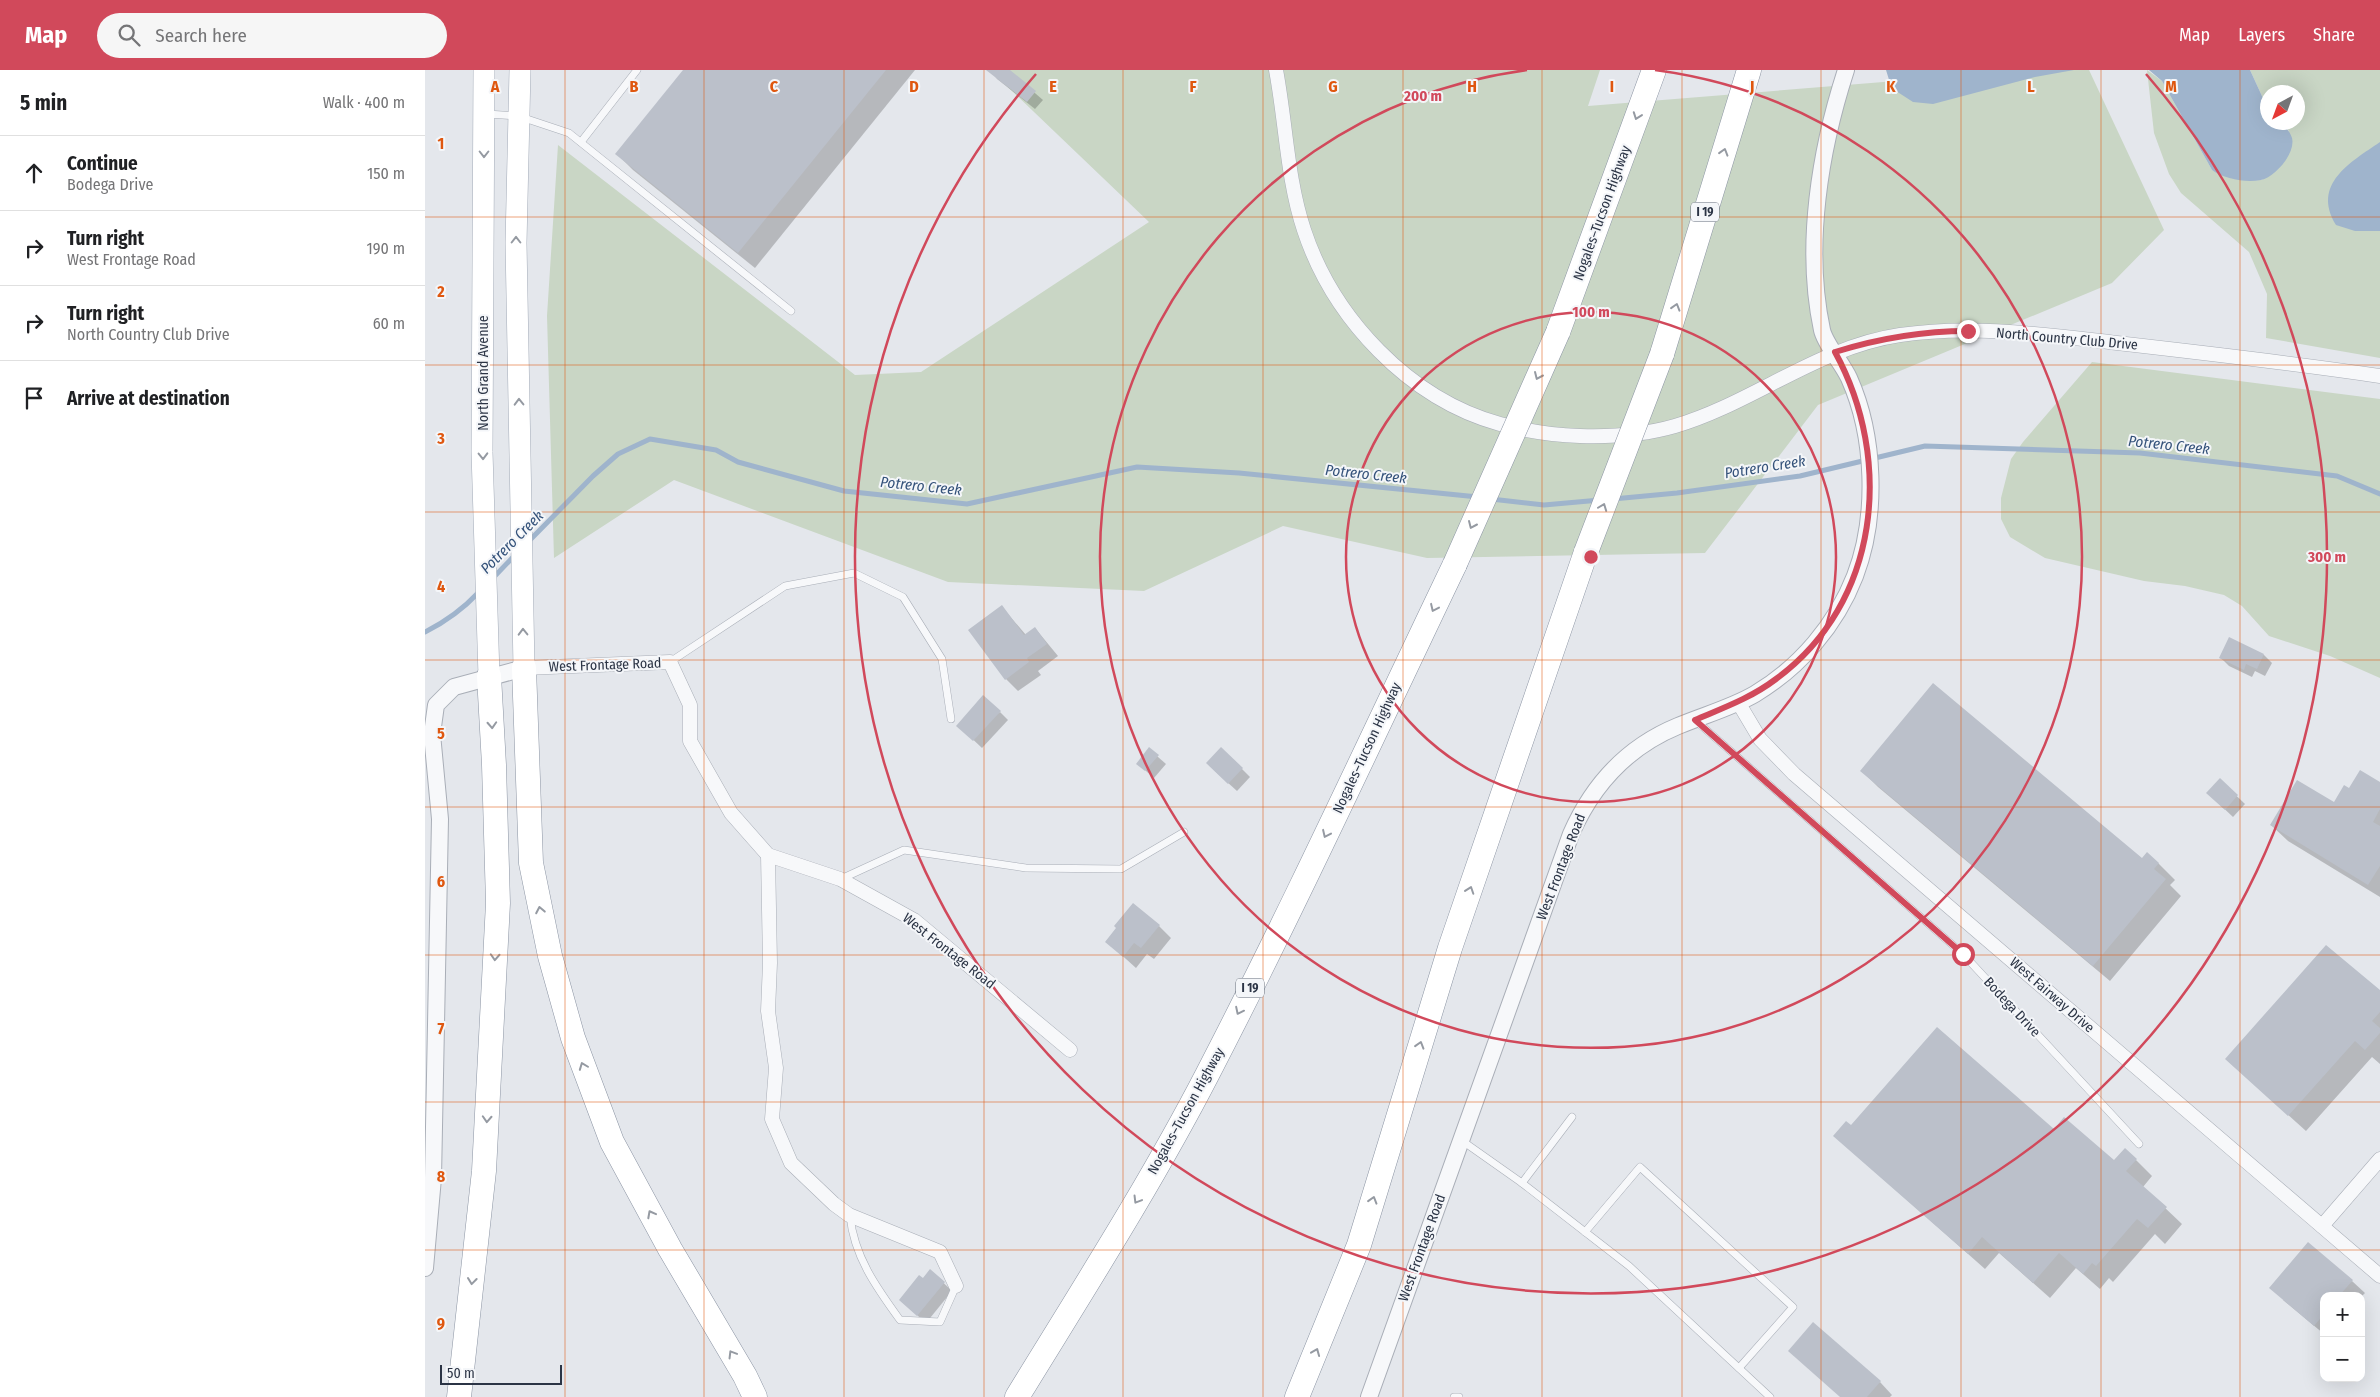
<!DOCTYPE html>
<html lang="en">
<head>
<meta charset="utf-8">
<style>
	body { margin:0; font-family:"Fira Sans Condensed",sans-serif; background:#f6f6f6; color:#202124 }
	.controls { position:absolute; right:15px; bottom:15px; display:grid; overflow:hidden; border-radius:10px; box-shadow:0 5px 20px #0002 }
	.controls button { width:45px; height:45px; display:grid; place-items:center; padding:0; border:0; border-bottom:1px solid #e0e0e0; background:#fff; color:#202124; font:25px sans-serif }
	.compass { position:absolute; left:1835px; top:15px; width:45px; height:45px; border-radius:50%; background:#fff; box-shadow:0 5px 20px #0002; rotate:221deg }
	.scale { position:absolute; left:15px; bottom:12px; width:122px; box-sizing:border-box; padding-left:5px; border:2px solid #2b3445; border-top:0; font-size:14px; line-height:18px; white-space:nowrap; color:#2b3445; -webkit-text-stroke:4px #f4f6f9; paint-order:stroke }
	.stop { position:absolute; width:15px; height:15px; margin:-11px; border:4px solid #d1495b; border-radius:50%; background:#fff }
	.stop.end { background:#d1495b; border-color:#fff; box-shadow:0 1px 5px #0008 }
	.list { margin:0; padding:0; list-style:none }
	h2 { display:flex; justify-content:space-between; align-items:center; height:65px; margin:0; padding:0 20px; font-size:21px }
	h2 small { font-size:16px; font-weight:400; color:#757577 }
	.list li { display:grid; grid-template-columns:32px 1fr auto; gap:15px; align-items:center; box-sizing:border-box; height:75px; padding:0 20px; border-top:1px solid #e0e0e0 }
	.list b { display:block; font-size:19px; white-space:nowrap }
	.list p { margin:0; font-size:16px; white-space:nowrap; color:#757577 }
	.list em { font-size:16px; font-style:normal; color:#757577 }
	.icon { flex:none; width:28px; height:28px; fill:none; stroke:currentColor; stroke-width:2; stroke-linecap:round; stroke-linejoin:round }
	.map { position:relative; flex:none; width:1955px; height:1327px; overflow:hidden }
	header { display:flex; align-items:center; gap:30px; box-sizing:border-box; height:70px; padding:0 25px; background:#d1495b; color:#fff }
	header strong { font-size:24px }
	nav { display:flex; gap:28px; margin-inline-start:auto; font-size:18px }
	.search { width:350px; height:45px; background:#f6f6f6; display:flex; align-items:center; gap:12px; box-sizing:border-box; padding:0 18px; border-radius:28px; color:#757577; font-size:19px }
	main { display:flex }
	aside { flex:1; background:#fff }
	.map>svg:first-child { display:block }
	.green { fill:#c9d6c5 }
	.water { fill:#9fb4cc }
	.shadow { fill:#0003 }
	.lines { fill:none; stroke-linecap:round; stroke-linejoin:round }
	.stream { stroke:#9fb4cc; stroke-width:5 }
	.building { fill:#bbc0ca }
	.service-casing { stroke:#a9aeb7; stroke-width:8 }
	.minor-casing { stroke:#a9aeb7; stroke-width:15 }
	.tertiary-casing { stroke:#a9aeb7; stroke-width:18 }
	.primary-casing { stroke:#a3abb8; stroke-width:22 }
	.motorway-casing { stroke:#8b94a3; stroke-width:25 }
	.service { stroke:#f7f8fa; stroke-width:7 }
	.minor { stroke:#f7f8fa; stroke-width:14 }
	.tertiary { stroke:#f7f8fa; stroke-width:16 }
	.primary { stroke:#fff; stroke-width:21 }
	.motorway { stroke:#fff; stroke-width:24 }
	.motorway-bridge-casing { stroke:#8b94a3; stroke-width:25; stroke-linecap:butt }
	.motorway-bridge { stroke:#fff; stroke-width:24 }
	.oneway { stroke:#959aa2 }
	.route { stroke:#d1495b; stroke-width:6 }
	.grid { fill:none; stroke:#df570f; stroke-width:1; stroke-opacity:0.55 }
	.ring { fill:none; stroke:#d1495b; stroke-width:2.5 }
	.labels { text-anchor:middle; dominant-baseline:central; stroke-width:4; stroke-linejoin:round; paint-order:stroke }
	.shield { fill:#f4f6f9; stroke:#676e7b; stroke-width:1 }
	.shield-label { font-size:12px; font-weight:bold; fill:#2b3445 }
	.street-label { font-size:14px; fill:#2b3445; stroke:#f4f6f9 }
	.water-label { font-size:15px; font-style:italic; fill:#34527a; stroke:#f4f6f9 }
	.grid-label { font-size:16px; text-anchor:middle; font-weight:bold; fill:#df570f; stroke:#f4f6f9; stroke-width:4; stroke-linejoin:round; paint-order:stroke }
	.centre { fill:#d1495b; stroke:#f4f6f9; stroke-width:2.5 }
	.ring-label { font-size:15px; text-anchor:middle; font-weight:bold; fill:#d1495b; stroke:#f4f6f9; stroke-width:4; stroke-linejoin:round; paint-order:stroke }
</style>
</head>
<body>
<header>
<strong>Map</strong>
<div class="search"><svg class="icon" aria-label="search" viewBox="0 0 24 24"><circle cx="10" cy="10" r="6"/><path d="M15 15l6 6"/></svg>Search here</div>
<nav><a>Map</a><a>Layers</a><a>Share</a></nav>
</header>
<main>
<aside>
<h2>5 min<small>Walk · 400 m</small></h2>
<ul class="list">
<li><svg class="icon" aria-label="ahead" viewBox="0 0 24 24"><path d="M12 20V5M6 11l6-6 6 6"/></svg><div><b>Continue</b><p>Bodega Drive</p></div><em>150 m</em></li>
<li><svg class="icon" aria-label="right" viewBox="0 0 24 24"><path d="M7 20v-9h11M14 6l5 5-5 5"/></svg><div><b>Turn right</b><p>West Frontage Road</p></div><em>190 m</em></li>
<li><svg class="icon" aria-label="right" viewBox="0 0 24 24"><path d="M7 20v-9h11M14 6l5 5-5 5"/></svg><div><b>Turn right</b><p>North Country Club Drive</p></div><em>60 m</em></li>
<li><svg class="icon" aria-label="arrive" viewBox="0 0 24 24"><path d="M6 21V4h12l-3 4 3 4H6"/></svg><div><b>Arrive at destination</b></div></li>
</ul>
</aside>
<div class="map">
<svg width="1955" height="1327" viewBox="0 0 1955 1327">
	<rect width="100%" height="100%" fill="#e4e7ec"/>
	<!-- green -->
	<g class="green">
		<polygon points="565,0 1175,0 1163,36 1607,0 1664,0 1739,160 1687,213 1393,335 1280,483 1002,488 858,456 719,521 523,512 249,410 129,488 122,246 133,75 430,305 496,302 724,152"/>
		<path d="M1722 0 1737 11 1787 100C1804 107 1818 111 1837 110L1864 61 1855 53 1872 52V22H1842V37L1825 0H1955V288L1841 268 1842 224 1824 182 1756 123 1744 104 1729 63Z"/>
		<polygon points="1667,292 1955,329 1955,608 1905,586 1844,566 1817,536 1799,525 1760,516 1719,511 1620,488 1585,467 1576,449 1576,428 1586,389 1598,372"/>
	</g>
	<!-- water -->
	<g class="water">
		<polygon points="1461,0 1649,0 1610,7 1508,34 1488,32 1471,21 1465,13"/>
		<path d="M1724 0H1825L1842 37V52L1855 53C1860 57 1865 61 1867 68 1871 83 1850 107 1836 110 1821 113 1799 109 1787 100L1737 11Z"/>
		<path d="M1955 72V161H1930L1911 155C1886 114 1926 92 1955 72Z"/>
	</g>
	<!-- shadow -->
	<g class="shadow">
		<polygon points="259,0 490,0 330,198 208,100 192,84"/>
		<polygon points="565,0 583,0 618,30 610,39 572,9"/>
		<polygon points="577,537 601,565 610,558 633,586 613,601 616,605 593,621 581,609"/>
		<polygon points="1839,585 1847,593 1840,606 1830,601 1827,607 1804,596 1796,588"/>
		<polygon points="575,642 583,650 557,678 541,663"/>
		<polygon points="724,679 741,694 729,708 713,694"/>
		<polygon points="817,699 825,707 812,721 790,701"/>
		<polygon points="1437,701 1717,790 1733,793 1750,810 1745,815 1756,826 1685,911 1453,717"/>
		<polygon points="1795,710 1820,734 1808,747 1791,731"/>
		<polygon points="1955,713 1955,827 1863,771 1846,755 1909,733 1925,720"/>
		<polygon points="734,856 746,868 729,889 722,884 711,898 681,871"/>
		<polygon points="1955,922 1955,994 1947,987 1881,1061 1801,989"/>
		<polygon points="1426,1057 1629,1060 1689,1092 1711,1090 1727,1106 1718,1117 1757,1154 1740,1174 1730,1164 1688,1212 1684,1208 1675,1219 1651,1198 1625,1228 1574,1183 1560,1199 1410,1066"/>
		<polygon points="506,1201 527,1221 501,1253 475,1230"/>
		<polygon points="1927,1211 1940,1223 1936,1227 1899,1226 1899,1264 1858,1230"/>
		<polygon points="1455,1312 1467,1325 1465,1327 1415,1327"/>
	</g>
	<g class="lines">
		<!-- stream -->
		<g class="stream">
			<polyline points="1066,429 1119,435 1175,430"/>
			<polyline points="1188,429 1252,423 1375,406 1500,376 1715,383 1912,406 1955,424"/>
			<polyline points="104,471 168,406 193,384 225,369 291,380 313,392 419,421 542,434 712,397 814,403 1053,427"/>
			<polyline points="67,509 91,484"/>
			<path d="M0 562C20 552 39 538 54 522"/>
		</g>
	</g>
	<!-- building -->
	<g class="building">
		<polygon points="258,0 461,0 313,183 190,84"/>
		<polygon points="561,0 585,0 611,21 602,32"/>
		<polygon points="577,535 599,565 610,557 622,574 602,588 604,592 580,610 543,560"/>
		<polygon points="1804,567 1839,584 1832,599 1821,594 1819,600 1794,588"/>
		<polygon points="1508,613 1717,788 1722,782 1734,793 1729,799 1741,809 1668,896 1435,701"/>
		<polygon points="558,625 576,641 548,671 531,656"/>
		<polygon points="724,677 734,685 720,701 711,694"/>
		<polygon points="796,677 818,698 803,714 781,693"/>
		<polygon points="1935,700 1955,712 1955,739 1948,752 1955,756 1955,796 1943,815 1845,755 1872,710 1909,732 1919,715 1924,718"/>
		<polygon points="1795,708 1813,725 1800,740 1781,723"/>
		<polygon points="708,833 735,855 716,878 709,873 698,887 680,872 691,858 689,856"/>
		<polygon points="1901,875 1955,920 1955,942 1947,951 1955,958 1955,963 1940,980 1930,971 1863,1046 1800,989"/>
		<polygon points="1512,957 1629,1059 1639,1047 1689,1090 1700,1078 1712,1089 1701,1101 1742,1137 1723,1158 1712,1149 1671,1196 1667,1193 1658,1204 1634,1183 1608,1213 1557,1167 1543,1184 1408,1066 1421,1051 1426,1055"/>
		<polygon points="1883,1172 1928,1210 1914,1226 1899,1226 1899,1244 1889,1256 1844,1218"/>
		<polygon points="505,1199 520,1212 492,1246 474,1230 494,1205 498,1208"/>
		<polygon points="1388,1252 1456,1311 1442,1327 1415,1327 1363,1281"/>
	</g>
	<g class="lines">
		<defs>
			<g id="service">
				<polyline points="62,44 93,46 144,63 366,241"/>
				<polyline points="156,72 212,0"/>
				<polyline points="245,592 360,516 429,503 478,527 517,589 526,649"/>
				<polyline points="1270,650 1538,884 1714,1074"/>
				<polyline points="416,809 479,780 601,798 696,799 759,762"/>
				<polyline points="1036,1070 1097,1113 1204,1196 1345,1327"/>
				<polyline points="1097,1113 1147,1047"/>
				<path d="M425 1146C429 1186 451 1217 475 1250L515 1252 531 1216"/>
				<polyline points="1160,1162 1215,1097 1368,1237 1314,1298"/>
				<polyline points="1029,1327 1034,1327"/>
			</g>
			<g id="minor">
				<path d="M851 0C861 53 862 109 879 160 908 248 984 329 1075 354 1101 361 1128 365 1155 366 1187 367 1219 365 1250 356 1328 333 1393 277 1475 265 1547 254 1621 265 1692 273 1780 283 1867 293 1955 306"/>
				<polyline points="99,598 245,592 265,635 265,671 306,743 343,785 415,809 489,850 645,980"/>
				<polyline points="1313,632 1335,669 1369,704 1955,1206"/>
				<polyline points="343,785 345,893 343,941 351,998 347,1049 366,1093 409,1134 424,1145 515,1182 531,1216"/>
				<polyline points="1897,1156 1955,1089"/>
			</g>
			<g id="tertiary">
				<polyline points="0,1198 8,1108 15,749 7,664 11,635 29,617 99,598"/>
				<path d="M944 1327 1146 764C1168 714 1202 677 1253 656 1279 645 1306 638 1330 624 1375 597 1411 555 1430 506 1453 446 1450 366 1424 308 1417 293 1400 274 1397 260 1379 176 1395 80 1421 0"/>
			</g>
			<g id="primary">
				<polyline points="59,0 57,382 64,606"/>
				<polyline points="95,0 91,173 99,598"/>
			</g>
			<g id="motorway">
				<polyline points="1133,262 1229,0"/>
				<polyline points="1237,284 1324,0"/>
				<polyline points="99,598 106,793 125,886 148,968 187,1072 245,1179 320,1306 330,1327"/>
				<polyline points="34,1327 59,1101 73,833 69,695 64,606"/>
				<path d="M592 1327C657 1221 725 1115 782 1005 869 837 948 665 1030 494"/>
				<polyline points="872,1327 934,1175 1025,878 1161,482"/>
			</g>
		</defs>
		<!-- service casing -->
		<use href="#service" class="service-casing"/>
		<!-- minor casing -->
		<use href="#minor" class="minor-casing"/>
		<!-- tertiary casing -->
		<use href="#tertiary" class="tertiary-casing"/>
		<!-- primary casing -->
		<use href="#primary" class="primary-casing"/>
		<!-- motorway casing -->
		<use href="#motorway" class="motorway-casing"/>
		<!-- service -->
		<use href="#service" class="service"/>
		<!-- minor -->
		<use href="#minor" class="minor"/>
		<!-- tertiary -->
		<use href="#tertiary" class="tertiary"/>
		<!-- primary -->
		<use href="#primary" class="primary"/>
		<!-- motorway -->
		<use href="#motorway" class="motorway"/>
		<defs>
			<g id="motorway-bridge">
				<polyline points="1161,482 1237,284"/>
				<polyline points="1030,494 1133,262"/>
			</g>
		</defs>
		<!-- motorway-bridge casing -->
		<use href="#motorway-bridge" class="motorway-bridge-casing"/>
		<!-- motorway-bridge -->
		<use href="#motorway-bridge" class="motorway-bridge"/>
	</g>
	<!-- one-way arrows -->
	<defs><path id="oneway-chevron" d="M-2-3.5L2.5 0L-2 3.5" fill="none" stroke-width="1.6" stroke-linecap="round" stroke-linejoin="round" transform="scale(1.25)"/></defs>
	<g class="oneway">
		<use href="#oneway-chevron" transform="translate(1212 46) rotate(110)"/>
		<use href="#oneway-chevron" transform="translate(1299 82) rotate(-73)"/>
		<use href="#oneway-chevron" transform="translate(59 84) rotate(90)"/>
		<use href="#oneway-chevron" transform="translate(91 170) rotate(-90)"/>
		<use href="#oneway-chevron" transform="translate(1251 237) rotate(-73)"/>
		<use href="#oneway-chevron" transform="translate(1113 306) rotate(114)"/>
		<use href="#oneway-chevron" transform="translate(94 332) rotate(-91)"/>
		<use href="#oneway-chevron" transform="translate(58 386) rotate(89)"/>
		<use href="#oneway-chevron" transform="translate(1178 437) rotate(-69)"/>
		<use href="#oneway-chevron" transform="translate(1047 455) rotate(114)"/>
		<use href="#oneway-chevron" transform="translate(1009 538) rotate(115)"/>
		<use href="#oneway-chevron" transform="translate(98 562) rotate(-91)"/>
		<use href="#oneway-chevron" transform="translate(67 655) rotate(87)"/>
		<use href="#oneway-chevron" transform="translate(901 764) rotate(115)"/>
		<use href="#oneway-chevron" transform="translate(1045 820) rotate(-71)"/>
		<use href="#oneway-chevron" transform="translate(115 840) rotate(-101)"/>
		<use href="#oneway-chevron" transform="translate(70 887) rotate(93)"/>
		<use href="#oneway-chevron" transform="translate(814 941) rotate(116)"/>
		<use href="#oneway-chevron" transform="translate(995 975) rotate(-73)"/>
		<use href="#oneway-chevron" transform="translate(158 996) rotate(-111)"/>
		<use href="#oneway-chevron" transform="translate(62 1049) rotate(93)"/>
		<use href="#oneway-chevron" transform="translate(712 1130) rotate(121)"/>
		<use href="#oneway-chevron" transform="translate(948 1130) rotate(-73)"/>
		<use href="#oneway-chevron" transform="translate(226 1144) rotate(-118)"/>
		<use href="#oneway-chevron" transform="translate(47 1211) rotate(97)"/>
		<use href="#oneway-chevron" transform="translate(891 1282) rotate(-68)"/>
		<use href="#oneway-chevron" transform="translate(307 1284) rotate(-121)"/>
	</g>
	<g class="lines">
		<!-- route -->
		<path class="route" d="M1538 884 1270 650C1298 638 1326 628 1351 609 1455 533 1469 390 1410 282 1455 268 1497 261 1543 261"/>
	</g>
	<!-- grid -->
	<path class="grid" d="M140 0V1327M279 0V1327M419 0V1327M559 0V1327M698 0V1327M838 0V1327M978 0V1327M1117 0V1327M1257 0V1327M1396 0V1327M1536 0V1327M1676 0V1327M1815 0V1327M0 147H1955M0 295H1955M0 442H1955M0 590H1955M0 737H1955M0 885H1955M0 1032H1955M0 1180H1955"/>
	<!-- distance rings -->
	<g class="ring">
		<circle cx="1166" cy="487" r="245"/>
		<path d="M1230 0A491 491 0 1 1 1102 0"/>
		<path d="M1721 4A736 736 0 1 1 611 4"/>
	</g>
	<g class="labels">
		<!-- shield labels -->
		<g class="shield">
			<rect x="1266" y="132.5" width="28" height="19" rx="4"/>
			<rect x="811" y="908.5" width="28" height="19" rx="4"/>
		</g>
		<g class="shield-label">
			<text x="1280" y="142">I 19</text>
			<text x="825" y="918">I 19</text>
		</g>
		<!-- street labels -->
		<g class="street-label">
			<text transform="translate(1177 143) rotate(-70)">Nogales–Tucson Highway</text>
			<text transform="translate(1642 269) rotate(5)">North Country Club Drive</text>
			<text transform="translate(58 303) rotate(-90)">North Grand Avenue</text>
			<text transform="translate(180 595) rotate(-2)">West Frontage Road</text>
			<text transform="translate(942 678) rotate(-65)">Nogales–Tucson Highway</text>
			<text transform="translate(1136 797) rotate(-69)">West Frontage Road</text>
			<text transform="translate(524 881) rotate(38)">West Frontage Road</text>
			<text transform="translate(1627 925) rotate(41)">West Fairway Drive</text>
			<text transform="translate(1587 937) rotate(47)">Bodega Drive</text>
			<text transform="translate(761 1041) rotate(-61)">Nogales–Tucson Highway</text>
			<text transform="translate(997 1178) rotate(-70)">West Frontage Road</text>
		</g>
		<!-- water labels -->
		<g class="water-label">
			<text transform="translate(1744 375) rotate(6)">Potrero Creek</text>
			<text transform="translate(1340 397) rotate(-9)">Potrero Creek</text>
			<text transform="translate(941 404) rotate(6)">Potrero Creek</text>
			<text transform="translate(496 416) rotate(6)">Potrero Creek</text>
			<text transform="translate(87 472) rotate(-45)">Potrero Creek</text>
		</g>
	</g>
	<g class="grid-label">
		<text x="70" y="22">A</text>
		<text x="209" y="22">B</text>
		<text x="349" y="22">C</text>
		<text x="489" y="22">D</text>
		<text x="628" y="22">E</text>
		<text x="768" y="22">F</text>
		<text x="908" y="22">G</text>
		<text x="1047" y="22">H</text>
		<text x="1187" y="22">I</text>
		<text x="1327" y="22">J</text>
		<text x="1466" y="22">K</text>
		<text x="1606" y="22">L</text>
		<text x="1746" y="22">M</text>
		<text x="16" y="79">1</text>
		<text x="16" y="227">2</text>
		<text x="16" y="374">3</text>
		<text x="16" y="522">4</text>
		<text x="16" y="669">5</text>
		<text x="16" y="817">6</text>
		<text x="16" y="964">7</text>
		<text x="16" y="1112">8</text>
		<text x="16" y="1259">9</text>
	</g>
	<circle cx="1166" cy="487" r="8" class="centre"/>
	<g class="ring-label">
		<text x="998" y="31">200 m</text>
		<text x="1166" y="247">100 m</text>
		<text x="1902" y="492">300 m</text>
	</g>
</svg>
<div class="controls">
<button>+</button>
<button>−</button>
</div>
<svg class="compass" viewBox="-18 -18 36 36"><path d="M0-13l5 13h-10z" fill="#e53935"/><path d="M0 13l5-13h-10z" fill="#757577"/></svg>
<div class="scale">50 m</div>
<div class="stop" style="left:1538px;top:884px"></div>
<div class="stop end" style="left:1543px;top:261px"></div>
</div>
</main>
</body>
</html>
